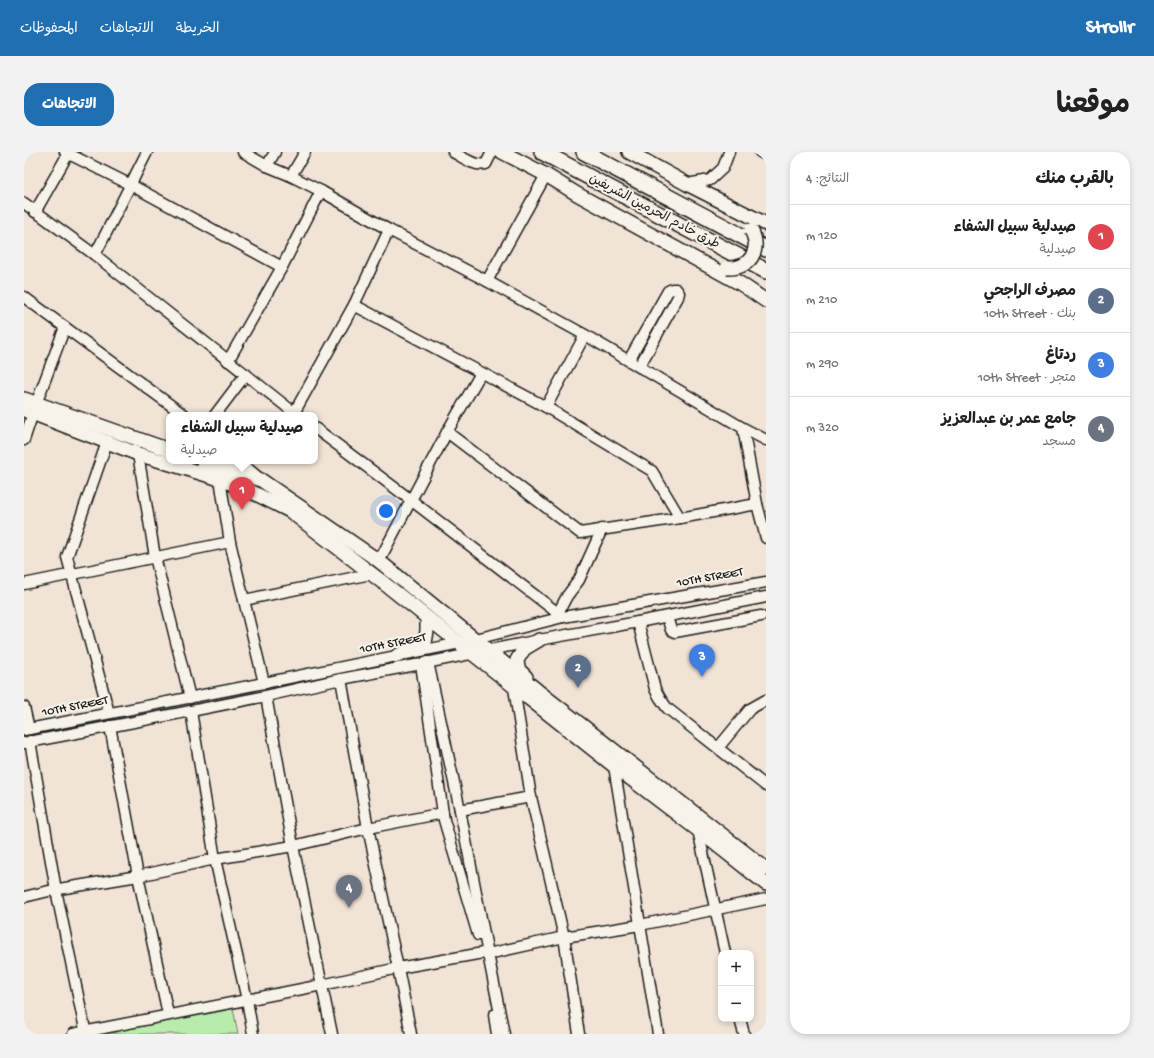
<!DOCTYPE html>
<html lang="ar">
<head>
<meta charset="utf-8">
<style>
	body { margin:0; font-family:"Gochi Hand","Playpen Sans Arabic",sans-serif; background:#f2f2f2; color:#222; direction:rtl }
	.controls { position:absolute; right:12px; bottom:12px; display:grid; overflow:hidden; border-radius:8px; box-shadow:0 2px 6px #0003 }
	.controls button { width:36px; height:36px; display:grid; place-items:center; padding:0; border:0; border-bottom:1px solid #e0e0e0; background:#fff; color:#222; font:20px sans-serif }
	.you { position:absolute; left:362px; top:359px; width:14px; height:14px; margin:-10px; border:3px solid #fff; border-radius:50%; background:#1a73e8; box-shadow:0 0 0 6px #1a73e833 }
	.badge { display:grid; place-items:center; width:26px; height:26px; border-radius:50%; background:#1f6fb2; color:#fff; font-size:13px; font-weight:700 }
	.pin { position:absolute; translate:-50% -33px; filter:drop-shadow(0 1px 2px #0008) }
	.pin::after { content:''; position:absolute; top:21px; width:14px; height:12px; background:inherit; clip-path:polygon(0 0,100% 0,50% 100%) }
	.popup { position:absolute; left:142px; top:260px; width:152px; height:52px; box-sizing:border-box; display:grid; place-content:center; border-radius:8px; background:#fff; filter:drop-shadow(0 1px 3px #0005); font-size:13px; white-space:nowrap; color:#767676 }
	.popup b { font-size:15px; color:#222 }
	.popup::after { content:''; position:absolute; left:50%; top:100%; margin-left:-8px; border:8px solid transparent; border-top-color:#fff }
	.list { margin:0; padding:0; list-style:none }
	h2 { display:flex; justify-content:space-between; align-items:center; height:52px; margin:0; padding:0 16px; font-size:17px }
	h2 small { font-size:13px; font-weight:400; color:#767676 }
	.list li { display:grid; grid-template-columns:26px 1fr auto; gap:12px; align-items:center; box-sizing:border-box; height:64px; padding:0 16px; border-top:1px solid #e0e0e0 }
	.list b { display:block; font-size:15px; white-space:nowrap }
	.list p { margin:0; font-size:13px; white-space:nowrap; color:#767676 }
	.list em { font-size:13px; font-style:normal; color:#767676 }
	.map { position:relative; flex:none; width:742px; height:882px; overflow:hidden; direction:ltr; border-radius:16px }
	header { display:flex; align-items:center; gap:24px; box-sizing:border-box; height:56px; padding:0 20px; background:#1f6fb2; color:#fff }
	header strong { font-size:19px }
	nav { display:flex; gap:22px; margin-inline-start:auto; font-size:14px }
	.intro { display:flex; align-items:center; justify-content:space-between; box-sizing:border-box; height:96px; padding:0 24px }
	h1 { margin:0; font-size:28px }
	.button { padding:10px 18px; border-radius:16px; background:#1f6fb2; color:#fff; font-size:14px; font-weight:700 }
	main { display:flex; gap:24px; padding:0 24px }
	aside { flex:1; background:#fff; border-radius:16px; box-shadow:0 2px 6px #0003 }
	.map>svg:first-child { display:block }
	.green { fill:#b8ebac; stroke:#6a8464 }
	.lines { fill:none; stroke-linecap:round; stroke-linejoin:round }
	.minor-casing { stroke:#1c1c1c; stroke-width:13 }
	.major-casing { stroke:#1c1c1c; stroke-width:16 }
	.highway-casing { stroke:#1c1c1c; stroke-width:18 }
	.minor { stroke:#f7f3e8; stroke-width:10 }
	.major { stroke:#f7f3e8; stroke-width:13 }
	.highway { stroke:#f7f3e8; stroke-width:15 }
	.major-bridge-casing { stroke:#1c1c1c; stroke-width:16; stroke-linecap:butt }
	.major-bridge { stroke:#f7f3e8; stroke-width:13 }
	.labels { text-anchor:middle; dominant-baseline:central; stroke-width:4; stroke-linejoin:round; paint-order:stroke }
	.street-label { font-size:13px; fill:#1c1c1c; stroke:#f7f3e8 }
</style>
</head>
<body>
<header>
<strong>Strollr</strong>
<nav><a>الخريطة</a><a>الاتجاهات</a><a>المحفوظات</a></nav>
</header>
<div class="intro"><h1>موقعنا</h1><a class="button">الاتجاهات</a></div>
<main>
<aside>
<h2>بالقرب منك<small>النتائج: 4</small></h2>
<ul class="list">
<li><span class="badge" style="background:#e0444e">1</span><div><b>صيدلية سبيل الشفاء</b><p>صيدلية</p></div><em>120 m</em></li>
<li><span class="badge" style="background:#5c6f8a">2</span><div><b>مصرف الراجحي</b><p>بنك · 10th Street</p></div><em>210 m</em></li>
<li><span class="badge" style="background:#3f7fe0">3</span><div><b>ردتاغ</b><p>متجر · 10th Street</p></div><em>290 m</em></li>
<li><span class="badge" style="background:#6b7280">4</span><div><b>جامع عمر بن عبدالعزيز</b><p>مسجد</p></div><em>320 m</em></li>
</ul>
</aside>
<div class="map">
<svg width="742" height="882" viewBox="0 0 742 882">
	<rect width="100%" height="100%" fill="#f1e3d5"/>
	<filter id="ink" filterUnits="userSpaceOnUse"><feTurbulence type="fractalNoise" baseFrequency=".025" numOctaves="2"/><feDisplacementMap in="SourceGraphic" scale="8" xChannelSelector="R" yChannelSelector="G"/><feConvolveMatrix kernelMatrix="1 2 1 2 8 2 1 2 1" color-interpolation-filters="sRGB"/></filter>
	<g filter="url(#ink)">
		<!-- green -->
		<polygon class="green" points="209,856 214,882 80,882"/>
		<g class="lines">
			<defs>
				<g id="minor">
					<polyline points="41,0 107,33 258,115"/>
					<polyline points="219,0 243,14 267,24 297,39 365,78 463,129 561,183 719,276 733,352 742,386"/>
					<path d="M429 0C438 5 451 15 462 12L468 0"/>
					<polyline points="736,0 742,3"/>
					<polyline points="243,14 251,0"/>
					<polyline points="267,24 281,0"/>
					<polyline points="663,32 686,28 699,16 705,0"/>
					<polyline points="0,51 71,103 273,263"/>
					<polyline points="11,60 44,2"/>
					<polyline points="71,103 123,0"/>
					<polyline points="463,129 522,23"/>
					<polyline points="0,145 160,263"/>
					<polyline points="330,153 522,255 628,319 656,366"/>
					<polyline points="605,208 644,139 648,137 652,137 655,141 654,145 615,215"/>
					<polyline points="204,209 258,115 297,39"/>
					<polyline points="12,252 41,175"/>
					<polyline points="522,255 561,183"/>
					<polyline points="270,261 330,153 365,78"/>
					<polyline points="191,263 222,222"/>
					<polyline points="291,276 387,348 539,465"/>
					<polyline points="719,276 742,288"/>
					<polyline points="423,280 556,381 656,366 733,352"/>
					<polyline points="0,288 9,261"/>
					<polyline points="83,290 43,405 85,561"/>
					<polyline points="114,302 131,405 166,546"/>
					<polyline points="215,309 235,326"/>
					<polyline points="196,327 206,390 240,531"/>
					<polyline points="355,409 423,280 457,221"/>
					<polyline points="0,432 206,390"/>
					<polyline points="220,448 347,422"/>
					<polyline points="534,461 543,444 555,428 578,377"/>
					<polyline points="643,465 647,478 651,480 737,464"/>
					<polyline points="614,470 631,537 636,546 643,556 742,634"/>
					<polyline points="404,510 436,658 464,802 480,882"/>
					<polyline points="397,512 420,668 454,783"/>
					<polyline points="317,527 344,676 374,816 387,882"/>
					<polyline points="490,536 507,645 540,785 555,882"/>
					<polyline points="242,544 269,694 308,882"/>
					<polyline points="0,555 5,577"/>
					<polyline points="167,559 191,707 223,848 229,882"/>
					<polyline points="86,574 114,724 144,862"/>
					<polyline points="0,578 240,531 436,491 539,465 742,430"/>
					<polyline points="6,589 32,738 62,882"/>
					<polyline points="0,591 167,559 242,544 317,527 397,512 515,488 614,470 742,445"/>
					<polyline points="694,596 726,557 742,548"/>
					<polyline points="590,614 634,882"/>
					<polyline points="436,658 507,645"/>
					<polyline points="674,678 701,801"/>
					<polyline points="0,745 29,738 114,724 191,707 269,694 344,676 419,661"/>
					<polyline points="464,802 540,785 616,773 742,747"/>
					<polyline points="470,863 473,882"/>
					<polyline points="716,867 720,882"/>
					<polyline points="49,882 298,833 374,816 459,801"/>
				</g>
				<g id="major">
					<polyline points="478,0 522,23 553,42 717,132 742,149"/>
					<polyline points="605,0 663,32 742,72"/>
					<polyline points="0,247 145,298"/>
					<polyline points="0,258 114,302 196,327 226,339 266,359 366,436 590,614 674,678 742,732"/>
					<polyline points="179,309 237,328 355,409 514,539 742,717"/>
					<polyline points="373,504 401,491 403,479 403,466"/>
					<polyline points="502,525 494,517 493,508 500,497 515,488"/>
				</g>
				<g id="highway">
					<polyline points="518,0 742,119"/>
					<polyline points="560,0 742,97"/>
				</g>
			</defs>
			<!-- minor casing -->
			<use href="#minor" class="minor-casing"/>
			<!-- major casing -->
			<use href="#major" class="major-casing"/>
			<!-- highway casing -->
			<use href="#highway" class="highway-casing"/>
			<!-- minor -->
			<use href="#minor" class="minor"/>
			<!-- major -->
			<use href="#major" class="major"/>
			<!-- highway -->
			<use href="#highway" class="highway"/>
			<defs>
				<path id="major-bridge" d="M703 116C726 117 738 98 727 78"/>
			</defs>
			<!-- major-bridge casing -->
			<use href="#major-bridge" class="major-bridge-casing"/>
			<!-- major-bridge -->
			<use href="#major-bridge" class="major-bridge"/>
		</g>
	</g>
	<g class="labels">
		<!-- street labels -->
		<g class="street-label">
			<text transform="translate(630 60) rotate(28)">طرق خادم الحرمين الشريفين</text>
			<text transform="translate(686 426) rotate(-10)">10TH STREET</text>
			<text transform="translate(369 492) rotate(-11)">10TH STREET</text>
			<text transform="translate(51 555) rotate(-11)">10TH STREET</text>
		</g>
	</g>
</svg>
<div class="controls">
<button>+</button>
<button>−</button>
</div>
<div class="you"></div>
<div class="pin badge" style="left:218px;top:358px;background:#e0444e">1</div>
<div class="popup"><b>صيدلية سبيل الشفاء</b>صيدلية</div>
<div class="pin badge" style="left:554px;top:536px;background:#5c6f8a">2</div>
<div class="pin badge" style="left:678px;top:525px;background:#3f7fe0">3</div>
<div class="pin badge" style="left:325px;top:756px;background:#6b7280">4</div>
</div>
</main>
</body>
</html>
